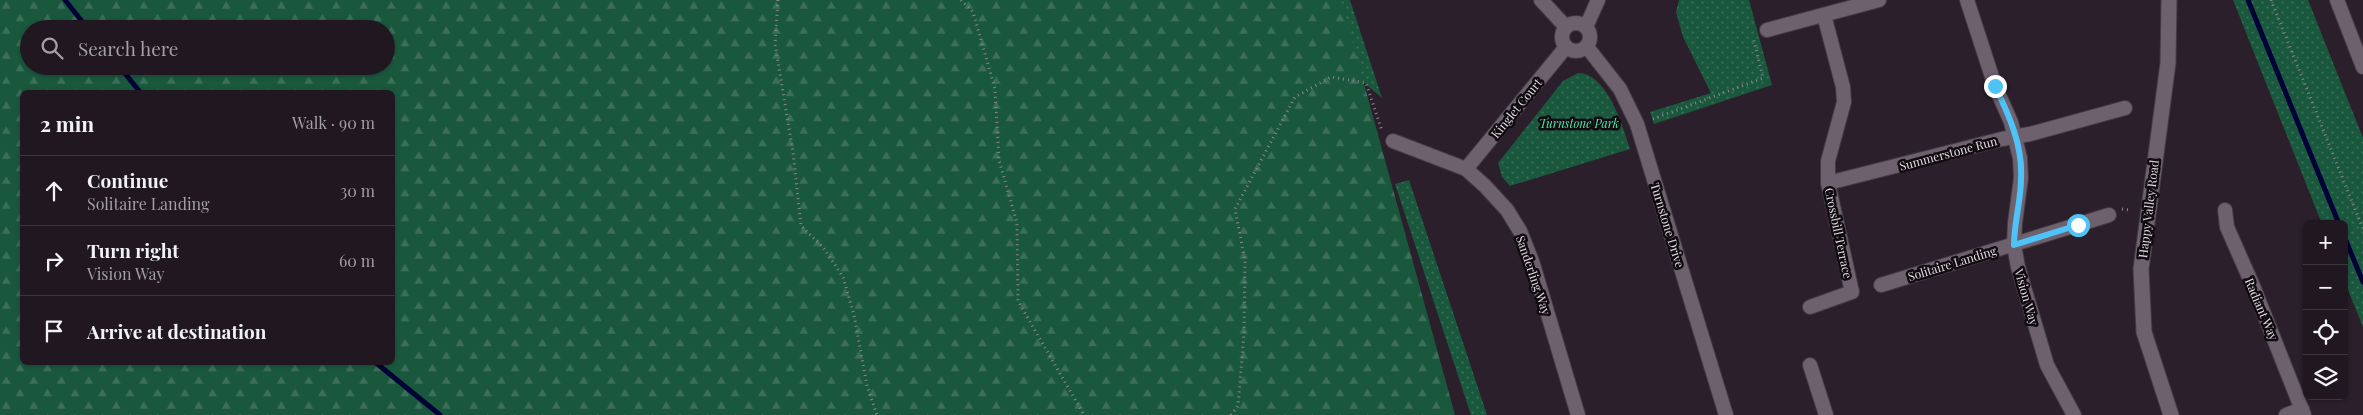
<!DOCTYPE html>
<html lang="en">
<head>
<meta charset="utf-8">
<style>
	body { margin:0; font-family:"Playfair Display",serif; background:#282029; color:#f1f3f6 }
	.controls { position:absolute; right:15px; bottom:15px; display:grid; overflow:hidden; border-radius:8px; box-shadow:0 1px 4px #0004 }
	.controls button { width:45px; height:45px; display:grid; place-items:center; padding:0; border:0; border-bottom:1px solid #3d363e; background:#201720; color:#f1f3f6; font:25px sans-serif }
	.stop { position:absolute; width:15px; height:15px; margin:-11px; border:4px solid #4fc3f7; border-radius:50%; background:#fff }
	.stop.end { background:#4fc3f7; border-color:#fff; box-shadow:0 1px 5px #0008 }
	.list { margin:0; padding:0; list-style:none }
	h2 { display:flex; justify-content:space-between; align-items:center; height:65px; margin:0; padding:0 20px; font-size:21px }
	h2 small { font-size:16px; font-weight:400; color:#a29fa5 }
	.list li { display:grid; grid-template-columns:32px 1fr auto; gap:15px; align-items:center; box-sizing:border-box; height:70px; padding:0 20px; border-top:1px solid #3d363e }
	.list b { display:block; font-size:19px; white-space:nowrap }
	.list p { margin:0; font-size:16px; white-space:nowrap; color:#a29fa5 }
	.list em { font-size:16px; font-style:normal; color:#a29fa5 }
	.icon { flex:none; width:28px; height:28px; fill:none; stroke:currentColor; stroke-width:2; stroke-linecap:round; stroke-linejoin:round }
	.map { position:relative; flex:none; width:2363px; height:415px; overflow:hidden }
	.search { position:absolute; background:#201720; box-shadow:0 1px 4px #0004; left:20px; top:20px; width:375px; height:55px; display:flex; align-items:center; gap:12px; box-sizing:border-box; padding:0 18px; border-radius:28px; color:#a29fa5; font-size:19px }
	.panel { position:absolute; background:#201720; box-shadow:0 1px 4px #0004; left:20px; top:90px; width:375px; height:275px; border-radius:8px }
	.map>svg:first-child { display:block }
	.grass { fill:url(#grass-dots) }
	.forest { fill:url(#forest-firs); fill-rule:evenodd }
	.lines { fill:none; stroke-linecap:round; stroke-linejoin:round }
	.stream { stroke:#000137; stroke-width:5 }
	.minor-casing { stroke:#453b45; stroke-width:16 }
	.secondary-casing { stroke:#453b45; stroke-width:17 }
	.path { stroke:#8e858e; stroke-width:3; stroke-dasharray:1 4; stroke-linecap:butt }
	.minor { stroke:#6e616e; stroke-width:14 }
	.secondary { stroke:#6e616e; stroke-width:15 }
	.route { stroke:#4fc3f7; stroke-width:6 }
	.labels { text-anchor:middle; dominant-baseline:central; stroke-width:5; stroke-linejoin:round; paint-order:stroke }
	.street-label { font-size:12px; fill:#e3dbe3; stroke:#100b10 }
	.park-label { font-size:12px; font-style:italic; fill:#4ce6a6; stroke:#100b10 }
</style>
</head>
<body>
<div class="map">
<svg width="2363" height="415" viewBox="0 0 2363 415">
	<defs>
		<pattern id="grass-dots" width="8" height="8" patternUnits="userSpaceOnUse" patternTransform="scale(1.25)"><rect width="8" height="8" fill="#1a583e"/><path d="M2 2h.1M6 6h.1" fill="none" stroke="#3b6f5a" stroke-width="1.8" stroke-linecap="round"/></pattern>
		<pattern id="forest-firs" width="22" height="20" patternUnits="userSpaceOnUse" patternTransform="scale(1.25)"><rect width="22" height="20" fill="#1a583e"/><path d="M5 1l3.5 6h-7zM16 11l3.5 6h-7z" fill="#3b6f5a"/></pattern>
	</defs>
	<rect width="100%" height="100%" fill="#2a1f2a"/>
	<!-- grass -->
	<g class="grass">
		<polygon points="1334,0 1350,0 1382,98 1361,80"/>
		<polygon points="1679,0 1749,0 1772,85 1654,124 1650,112 1711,93 1683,37 1676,12"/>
		<polygon points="2233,0 2308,0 2363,138 2363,327 2344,280 2344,224 2322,224"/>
		<path d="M1578 73C1607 73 1623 126 1630 149L1510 186 1502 177 1498 163 1563 81Z"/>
		<polygon points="1409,180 1487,415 1471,415 1395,184"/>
	</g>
	<!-- forest -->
	<path class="forest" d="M0 0H1341L1455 415H0ZM29 29H386V66H29ZM22 92H392V362H22Z"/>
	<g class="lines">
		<!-- stream -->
		<g class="stream">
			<polyline points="65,0 88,29"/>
			<polyline points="2248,0 2339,224"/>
			<polyline points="119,66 140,92"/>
			<polyline points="2344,236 2363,282"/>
			<polyline points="375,362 440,415"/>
		</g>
		<defs>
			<g id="minor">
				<polyline points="1541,0 1566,27"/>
				<polyline points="1967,0 1995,86 2011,122 2020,158 2021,178 2015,223 2014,245 2018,267 2047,365 2074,415"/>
				<polyline points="2337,0 2363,67"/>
				<circle cx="1576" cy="37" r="14"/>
				<polyline points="1586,27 1598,0"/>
				<polyline points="1767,30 1879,0"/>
				<polyline points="1587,47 1620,89 1637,124 1726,415"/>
				<polyline points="1393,141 1466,169 1485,186 1507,210 1520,231 1532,261 1578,415"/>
				<polyline points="1466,169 1566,47"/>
				<polyline points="1828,183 2002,139 2030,134 2125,108"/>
				<polyline points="2225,210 2227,227 2253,286 2304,415"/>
				<polyline points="1881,285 2109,215"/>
				<polyline points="1810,307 1852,292 1828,183 1828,161 1844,102 1843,87 1824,15"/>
				<polyline points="1810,365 1826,415"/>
				<polyline points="2286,415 2302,409"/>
			</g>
			<polyline id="secondary" points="2169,0 2168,63 2141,269 2144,332 2171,415"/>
		</defs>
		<!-- minor casing -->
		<use href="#minor" class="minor-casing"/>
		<!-- secondary casing -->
		<use href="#secondary" class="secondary-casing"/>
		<!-- path -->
		<g class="path">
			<polyline points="778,0 775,44 793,152 801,226 823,247 843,277 854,315 867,386 877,415"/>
			<polyline points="961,0 973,12 995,89 999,160 1017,223 1018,301 1084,415"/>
			<polyline points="2271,0 2363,229"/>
			<polyline points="1653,119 1763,78 1753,37"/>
			<polyline points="2122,209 2129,210"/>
			<polyline points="1231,415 1238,406 1244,334 1245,261 1235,209 1295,97 1331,77 1366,83 1382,131"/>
		</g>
		<!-- minor -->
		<use href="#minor" class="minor"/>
		<!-- secondary -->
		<use href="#secondary" class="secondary"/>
	</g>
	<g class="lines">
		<!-- route -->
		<path class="route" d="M1995 86C2009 115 2023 146 2021 179 2021 201 2014 222 2014 245L2078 225"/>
	</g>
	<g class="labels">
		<!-- street labels -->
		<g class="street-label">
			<text transform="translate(1516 108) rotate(-51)">Kinglet Court</text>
			<text transform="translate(1948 153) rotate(-15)">Summerstone Run</text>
			<text transform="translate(2148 209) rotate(-83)">Happy Valley Road</text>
			<text transform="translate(1668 225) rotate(73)">Turnstone Drive</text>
			<text transform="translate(1839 233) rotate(78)">Crossbill Terrace</text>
			<text transform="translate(1952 263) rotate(-17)">Solitaire Landing</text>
			<text transform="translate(1534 275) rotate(71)">Sanderling Way</text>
			<text transform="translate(2027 297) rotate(74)">Vision Way</text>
			<text transform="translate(2262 309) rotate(67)">Radiant Way</text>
		</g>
		<!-- park labels -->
		<g class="park-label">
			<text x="1579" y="123">Turnstone Park</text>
		</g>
	</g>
</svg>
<div class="controls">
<button>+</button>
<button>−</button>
<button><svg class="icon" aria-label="locate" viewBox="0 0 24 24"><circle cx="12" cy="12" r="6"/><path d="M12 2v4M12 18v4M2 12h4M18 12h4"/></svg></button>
<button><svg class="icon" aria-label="layers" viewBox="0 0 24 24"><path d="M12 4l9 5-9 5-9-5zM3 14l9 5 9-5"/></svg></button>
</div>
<div class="stop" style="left:2078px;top:225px"></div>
<div class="stop end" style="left:1995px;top:86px"></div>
<div class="search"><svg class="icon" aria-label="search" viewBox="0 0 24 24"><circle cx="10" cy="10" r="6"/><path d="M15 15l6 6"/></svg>Search here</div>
<section class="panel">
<h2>2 min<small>Walk · 90 m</small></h2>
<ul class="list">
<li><svg class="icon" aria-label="ahead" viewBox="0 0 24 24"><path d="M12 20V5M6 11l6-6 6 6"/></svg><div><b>Continue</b><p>Solitaire Landing</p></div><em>30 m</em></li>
<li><svg class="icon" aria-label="right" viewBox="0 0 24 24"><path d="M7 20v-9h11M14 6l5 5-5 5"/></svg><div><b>Turn right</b><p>Vision Way</p></div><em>60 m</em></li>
<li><svg class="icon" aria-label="arrive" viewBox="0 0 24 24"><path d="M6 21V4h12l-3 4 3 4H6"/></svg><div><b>Arrive at destination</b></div></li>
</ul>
</section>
</div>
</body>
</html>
